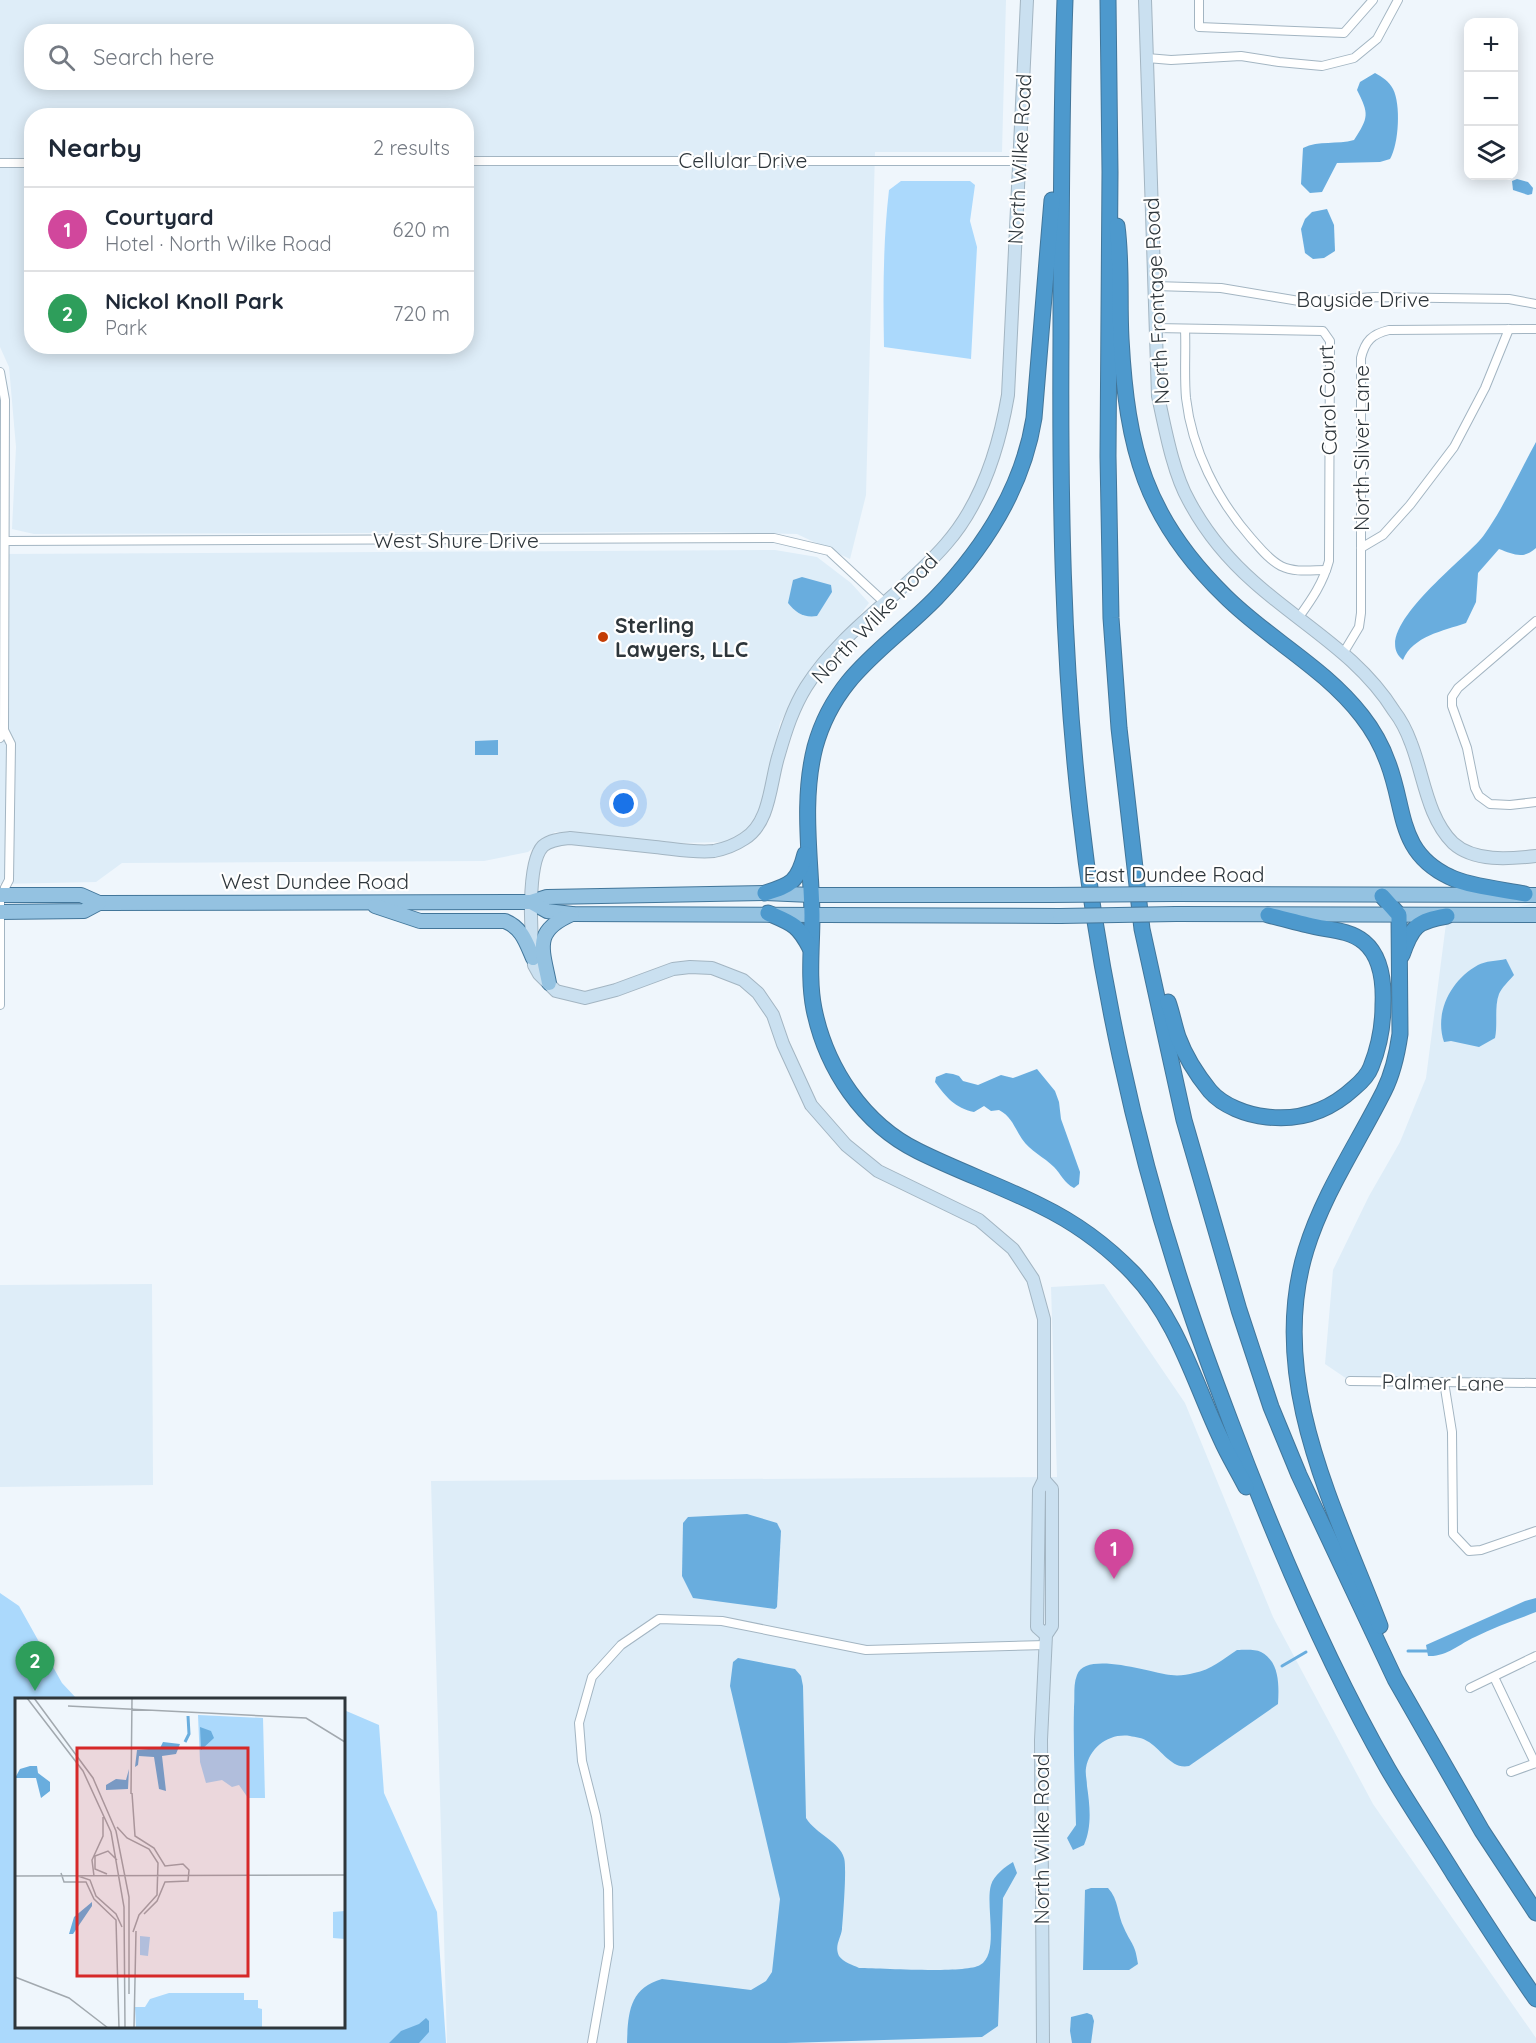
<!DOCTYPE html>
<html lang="en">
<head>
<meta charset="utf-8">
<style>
	body { margin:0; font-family:Quicksand,sans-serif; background:#f6f6f7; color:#1f2937 }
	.controls { position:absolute; right:18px; top:18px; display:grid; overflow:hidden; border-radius:12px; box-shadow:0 3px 15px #0003 }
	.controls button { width:54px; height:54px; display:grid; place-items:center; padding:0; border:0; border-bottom:2px solid #e0e1e3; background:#fff; color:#1f2937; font:30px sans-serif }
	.you { position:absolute; left:624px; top:804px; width:21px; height:21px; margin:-15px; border:4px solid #fff; border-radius:50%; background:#1a73e8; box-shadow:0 0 0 9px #1a73e833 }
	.badge { display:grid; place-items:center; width:39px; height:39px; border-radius:50%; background:#0b8043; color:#fff; font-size:20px; font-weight:700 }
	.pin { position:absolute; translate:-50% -50px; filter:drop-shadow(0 2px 3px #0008) }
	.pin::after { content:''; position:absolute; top:32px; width:21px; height:18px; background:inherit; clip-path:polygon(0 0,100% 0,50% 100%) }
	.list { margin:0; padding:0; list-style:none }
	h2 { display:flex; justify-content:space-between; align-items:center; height:78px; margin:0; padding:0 24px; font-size:26px }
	h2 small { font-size:20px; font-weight:400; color:#747a83 }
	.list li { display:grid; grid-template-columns:39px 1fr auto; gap:18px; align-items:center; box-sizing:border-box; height:84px; padding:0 24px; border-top:2px solid #e0e1e3 }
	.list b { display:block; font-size:22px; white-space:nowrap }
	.list p { margin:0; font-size:20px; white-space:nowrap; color:#747a83 }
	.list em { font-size:20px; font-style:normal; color:#747a83 }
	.icon { flex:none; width:33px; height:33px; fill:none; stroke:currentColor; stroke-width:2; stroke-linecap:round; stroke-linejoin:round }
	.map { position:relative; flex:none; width:1536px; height:2043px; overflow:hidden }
	.search { position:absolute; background:#fff; box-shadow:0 3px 15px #0003; left:24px; top:24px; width:450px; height:66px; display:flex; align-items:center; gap:15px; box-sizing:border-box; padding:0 21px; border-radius:24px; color:#747a83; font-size:22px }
	.panel { position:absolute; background:#fff; box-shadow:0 3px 15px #0003; left:24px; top:108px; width:450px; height:246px; border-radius:24px }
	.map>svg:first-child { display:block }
	.built { fill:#deedf8; fill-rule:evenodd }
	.green { fill:#abd9fc }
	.water { fill:#69adde }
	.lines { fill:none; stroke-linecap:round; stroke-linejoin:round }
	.stream { stroke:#69adde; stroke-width:3 }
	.street-casing { stroke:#a3b5c2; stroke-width:10 }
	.secondary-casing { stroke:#a3b5c2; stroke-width:14 }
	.primary-casing { stroke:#42769a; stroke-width:16 }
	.highway-casing { stroke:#42769a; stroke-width:17 }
	.street { stroke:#fff; stroke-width:8 }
	.secondary { stroke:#cae0f0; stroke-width:12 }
	.primary { stroke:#94c2e1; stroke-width:14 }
	.highway { stroke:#4d99cd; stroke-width:15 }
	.primary-bridge-casing { stroke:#42769a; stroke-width:16; stroke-linecap:butt }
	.primary-bridge { stroke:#94c2e1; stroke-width:14 }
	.poi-dot { fill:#c43d05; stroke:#fff; stroke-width:2 }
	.labels { text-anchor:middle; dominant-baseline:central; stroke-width:4.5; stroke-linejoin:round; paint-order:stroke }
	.street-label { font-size:21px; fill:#2e363b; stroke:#fff }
	.poi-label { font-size:21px; font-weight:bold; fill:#2e363b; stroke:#fff; text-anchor:start }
	.inset-river { fill:none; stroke:#69adde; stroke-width:3 }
	.inset-road { fill:none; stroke:#a2a9af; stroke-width:1.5 }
	.view { fill:#d62828; fill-opacity:0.15; stroke:#d62828; stroke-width:3 }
	.inset-edge { fill:none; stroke:#2e363b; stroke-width:3 }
</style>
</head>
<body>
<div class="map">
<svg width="1536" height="2043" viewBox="0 0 1536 2043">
	<rect width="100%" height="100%" fill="#eff6fc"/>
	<!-- built -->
	<g class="built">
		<path d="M0 0H1006L1002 152H875L866 495 850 559 797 534 708 532 34 534 12 529 16 447 9 367 0 347ZM32 32H466V82H32ZM32 116H466V346H32Z"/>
		<polygon points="775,550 817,557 851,583 869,603 854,623 810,669 780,723 761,807 748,828 727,842 679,843 555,832 528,852 484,861 122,863 96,882 0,884 0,554"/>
		<polygon points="1536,903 1536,1383 1350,1381 1325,1364 1333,1270 1369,1196 1400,1142 1426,1078 1447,916 1478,915"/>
		<polygon points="152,1284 153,1485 0,1487 0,1285"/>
		<polygon points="1104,1284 1185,1403 1273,1617 1373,1804 1536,2038 1536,2043 447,2043 431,1481 1057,1477 1051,1287"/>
	</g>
	<!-- green -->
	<g class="green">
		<path d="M901 181H970L975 185 970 221 977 247 971 359 884 347C883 294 883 242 889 190Z"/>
		<polygon points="0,1593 19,1606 62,1683 77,1699 16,1700 16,2026 344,2026 344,1710 379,1725 384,1793 437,1912 446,2043 0,2043"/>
	</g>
	<!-- water -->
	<g class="water">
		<path d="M1375 73C1382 77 1389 81 1393 89 1401 104 1399 144 1390 159L1380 162 1337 163 1322 192 1310 193 1301 184 1303 148C1319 140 1337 145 1354 140 1369 117 1369 114 1357 90L1360 82Z"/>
		<polygon points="1517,179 1528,182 1533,188 1532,194 1528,195 1513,190 1512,181"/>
		<polygon points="1327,209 1334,225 1335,251 1324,258 1313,259 1305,253 1301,229 1305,219 1312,212"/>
		<path d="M1536 442V548C1523 560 1513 554 1499 549L1478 573 1476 602 1466 623C1443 631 1413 636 1403 660 1366 631 1470 556 1484 535 1504 507 1519 473 1536 442Z"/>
		<path d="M802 577 831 585 832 592 817 616C804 618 796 613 788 603L793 580Z"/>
		<polygon points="498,740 498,755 475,755 475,741"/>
		<path d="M1506 959 1514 975C1509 981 1502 987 1499 994 1494 1007 1498 1024 1495 1038L1479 1047 1451 1041 1444 1042C1434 1012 1451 980 1478 965 1485 961 1497 961 1506 959Z"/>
		<path d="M1037 1069 1055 1091 1059 1102 1061 1119 1080 1172 1079 1184 1074 1188C1064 1183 1061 1174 1054 1167 1044 1157 1030 1151 1022 1139 1014 1127 1012 1117 999 1110L991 1111 984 1106 974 1112C955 1108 946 1097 935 1082L936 1077 946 1073 953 1074 959 1076 963 1081 978 1085 1001 1075 1013 1078Z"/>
		<polygon points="747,1514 777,1523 781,1531 777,1607 775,1609 693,1598 682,1576 683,1523 688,1517"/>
		<path d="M1536 1598V1612C1516 1620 1494 1627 1475 1637 1459 1644 1447 1657 1428 1656L1426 1645 1525 1601Z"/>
		<path d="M1237 1650C1244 1650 1255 1649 1261 1652 1280 1662 1279 1686 1278 1704L1189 1766C1171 1770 1161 1748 1147 1741 1143 1738 1135 1737 1130 1736 1109 1733 1090 1747 1086 1768 1085 1774 1087 1780 1087 1786 1090 1806 1092 1827 1084 1845L1073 1850 1067 1838 1076 1825C1075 1786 1073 1746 1074 1707 1075 1696 1073 1685 1077 1675 1086 1650 1151 1673 1171 1675 1178 1676 1187 1675 1194 1673 1211 1670 1223 1659 1237 1650Z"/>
		<path d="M738 1658 795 1669 801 1676 803 1686 806 1818C816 1834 840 1842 844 1858 847 1866 843 1918 842 1929 841 1938 834 1946 839 1956 843 1962 853 1965 859 1968 881 1968 965 1974 980 1965 1000 1954 985 1905 991 1885 994 1875 1005 1867 1013 1862L1017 1873 1003 1898 998 2026 982 2037 786 2043H627C628 2014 629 1988 662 1979L751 1990 766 1981 772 1972 780 1899 730 1686 733 1662Z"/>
		<path d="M1091 1888H1108C1119 1900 1117 1914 1124 1928 1132 1946 1135 1943 1138 1964L1129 1970H1083L1085 1890Z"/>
		<polygon points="1087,2013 1092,2015 1094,2021 1091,2043 1072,2043 1070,2031 1071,2017"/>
		<polygon points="426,2018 429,2021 429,2032 419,2043 389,2043 401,2031 419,2024"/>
	</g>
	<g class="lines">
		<!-- stream -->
		<g class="stream">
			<polyline points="1408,1651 1428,1651"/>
			<polyline points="1282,1666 1306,1652"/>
		</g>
		<defs>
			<g id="street">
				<polyline points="1199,0 1199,27 1344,33 1373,0"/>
				<polyline points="1147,58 1171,60 1241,56 1279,62 1322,66 1354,58 1377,39 1398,0"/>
				<polyline points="466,161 1020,161"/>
				<polyline points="0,163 32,163"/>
				<polyline points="1155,286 1221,288 1305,302 1374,297 1509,299 1536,304"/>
				<path d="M1155 328 1323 331 1330 341 1329 561C1323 583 1312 599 1299 617"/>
				<path d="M1185 329C1186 351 1184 375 1186 398 1192 450 1217 499 1251 538 1260 548 1268 559 1281 566 1295 573 1312 570 1326 570"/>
				<polyline points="0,372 5,400 4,730 0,738"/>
				<polyline points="6,541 774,538 829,551 884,602"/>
				<polyline points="1361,548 1383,535 1410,505 1454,447 1485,388 1509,329"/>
				<polyline points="1536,621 1458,688 1452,697 1452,706 1467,748 1475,788 1479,796 1490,804 1510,805 1536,802"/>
				<path d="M1344 652 1359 627 1361 613V358C1365 341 1372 334 1389 330L1536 329"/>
				<polyline points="0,894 0,1005"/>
				<polyline points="1,895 9,880 11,744 4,730"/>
				<polyline points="1350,1381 1536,1383"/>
				<polyline points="1444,1382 1452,1432 1453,1534 1469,1551 1481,1550 1536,1531"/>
				<polyline points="1494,1677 1535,1763"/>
				<polyline points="1470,1688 1536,1656"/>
				<polyline points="1511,1772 1536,1763"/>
				<polyline points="592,2043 609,1947 608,1889 596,1816 582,1761 579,1723 592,1677 621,1645 659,1619 722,1621 866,1650 1046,1645"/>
			</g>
			<g id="secondary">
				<path d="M1027 0 1008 395C999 448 982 503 946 544 904 593 841 631 806 687 793 708 786 730 779 754 770 781 771 823 744 839 735 845 724 849 714 851 695 853 675 849 655 847 627 844 598 841 570 838 561 839 550 840 543 846 526 863 531 940 534 965L539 974 556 991 585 998 616 990 673 969 690 967 712 968 743 980 758 993 773 1015 783 1044 811 1105 846 1145 878 1171 979 1220 1013 1249 1033 1279 1044 1319V1480L1039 1490 1037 1627 1046 1635"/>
				<path d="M1145 0 1158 396C1165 428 1173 473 1189 501 1205 531 1229 560 1254 582 1302 625 1359 655 1394 711 1401 720 1407 732 1411 743 1424 776 1427 817 1453 843 1474 862 1509 859 1536 856"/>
				<polyline points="1043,2043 1041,1740 1046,1635 1052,1626 1052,1489 1044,1480"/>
			</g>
			<g id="primary">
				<polyline points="1175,894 1536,895"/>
				<polyline points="0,895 81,895 99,903 531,902 547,897 765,893 811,895 1051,895"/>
				<polyline points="531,902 547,911 572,914 1060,916"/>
				<path d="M375 906 420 921H505C522 928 526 942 533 958"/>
				<polyline points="0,912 84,911 99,903"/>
				<polyline points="1176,914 1536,915"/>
				<path d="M549 983C542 948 533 931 572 914"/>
			</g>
			<g id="highway">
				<path d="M1065 0C1061 112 1061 225 1061 337 1060 496 1062 654 1080 811 1098 972 1134 1141 1185 1295 1199 1338 1215 1381 1231 1423 1275 1540 1326 1661 1388 1769 1409 1805 1433 1840 1455 1876 1482 1918 1508 1959 1536 1999"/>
				<polyline points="1108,0 1110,172 1108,456 1111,618 1119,728 1142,929 1184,1120 1239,1310 1271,1407 1299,1475 1395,1679 1482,1831 1536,1913"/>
				<path d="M1052 200 1034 418C1023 487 984 548 936 598 887 648 835 674 815 747 801 802 811 859 812 915 812 946 808 979 814 1009 826 1068 863 1124 918 1151 958 1171 1001 1186 1041 1206 1076 1223 1106 1245 1133 1273 1178 1320 1194 1382 1221 1439 1228 1455 1238 1471 1246 1487"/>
				<path d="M1117 226C1122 264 1119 301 1121 339 1127 449 1145 518 1225 596 1268 639 1324 667 1362 716 1373 730 1382 746 1388 763 1406 810 1397 852 1450 877 1467 886 1505 890 1525 894"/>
				<path d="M765 893C791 885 798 882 805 854"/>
				<path d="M768 913C791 923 798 924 810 948"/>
				<path d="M1402 955C1412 926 1417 921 1447 916"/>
				<path d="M1168 1002C1172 1013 1174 1025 1178 1037 1185 1056 1197 1075 1210 1091 1223 1106 1247 1115 1267 1117 1301 1121 1329 1111 1354 1088 1360 1083 1368 1075 1371 1067 1379 1047 1383 1026 1383 1005 1384 983 1382 957 1364 942 1348 929 1326 930 1308 925 1295 922 1281 918 1268 915"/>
				<path d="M1380 1626C1335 1508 1266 1380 1306 1250 1323 1194 1358 1143 1384 1091 1393 1073 1397 1055 1400 1034L1399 915 1382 896"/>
			</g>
		</defs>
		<!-- street casing -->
		<use href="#street" class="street-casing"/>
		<!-- secondary casing -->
		<use href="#secondary" class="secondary-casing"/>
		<!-- primary casing -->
		<use href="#primary" class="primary-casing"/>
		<!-- highway casing -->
		<use href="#highway" class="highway-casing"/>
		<!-- street -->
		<use href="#street" class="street"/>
		<!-- secondary -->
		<use href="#secondary" class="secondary"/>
		<!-- primary -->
		<use href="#primary" class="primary"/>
		<!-- highway -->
		<use href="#highway" class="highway"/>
		<defs>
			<g id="primary-bridge">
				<polyline points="1051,895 1175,894"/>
				<polyline points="1060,916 1176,914"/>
			</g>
		</defs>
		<!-- primary-bridge casing -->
		<use href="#primary-bridge" class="primary-bridge-casing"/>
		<!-- primary-bridge -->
		<use href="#primary-bridge" class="primary-bridge"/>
	</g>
	<!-- markers -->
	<circle class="poi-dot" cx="603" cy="637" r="6"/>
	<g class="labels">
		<!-- street labels -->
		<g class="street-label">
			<text transform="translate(1019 159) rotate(-87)">North Wilke Road</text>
			<text x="743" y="160">Cellular Drive</text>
			<text x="1363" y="299">Bayside Drive</text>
			<text transform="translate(1156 301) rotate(-93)">North Frontage Road</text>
			<text transform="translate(1327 400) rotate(-92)">Carol Court</text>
			<text transform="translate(1361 448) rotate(-90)">North Silver Lane</text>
			<text x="456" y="540">West Shure Drive</text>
			<text transform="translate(874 618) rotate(-46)">North Wilke Road</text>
			<text x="1174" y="874">East Dundee Road</text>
			<text x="315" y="881">West Dundee Road</text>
			<text transform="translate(1443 1382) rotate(1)">Palmer Lane</text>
			<text transform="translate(1041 1839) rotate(-90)">North Wilke Road</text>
		</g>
		<!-- poi labels -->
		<g class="poi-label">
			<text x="615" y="625">Sterling<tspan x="615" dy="24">Lawyers, LLC</tspan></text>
		</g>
	</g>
	<!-- overview -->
	<g transform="translate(15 1698)">
		<rect width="330" height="330" fill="#eff6fc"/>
		<path d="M183 17 248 20 250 100H233L224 87 217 89 207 82 191 85 185 64ZM330 213V241L318 240V214ZM125 238 135 239 133 258 125 257ZM154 295H229V302H243V310L247 311V330H121L120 309H130L135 301Z" fill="#abd9fc"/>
		<path d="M185 29 196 33 199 40 186 52ZM148 44 165 46 161 56 147 58 151 93 144 91 139 59 124 58 123 67 120 69 122 52 145 50ZM15 68H22L23 75 35 84V93L26 100 21 80H0L5 71ZM114 71 113 91 91 92V87L101 81 111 82ZM77 204V208L58 236H54L59 219Z" fill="#69adde"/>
		<path class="inset-river" d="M170 44 174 36 173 18"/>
		<path class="inset-road" d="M12 0 68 73 96 134 109 209 110 330M19 0 78 80 101 133 114 199V296M53 8 291 20 330 44M117 95 120 138 139 150 150 168 168 166 174 172 173 183 150 184 142 203 129 216M116 96 117 0M102 129 112 140 134 151 143 165 142 197 124 217 118 234M46 175 49 184H71L79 201 101 222 104 330M92 176 80 171V158L93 153 102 162M0 178 330 177M63 178 75 182 81 198 101 216 107 229M79 178 77 162 88 138V119M0 279 54 300 93 330M119 330 121 233"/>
		<path class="view" d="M62 50H233V278H62Z"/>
		<rect width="330" height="330" class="inset-edge"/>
	</g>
</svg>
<div class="controls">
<button>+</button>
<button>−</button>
<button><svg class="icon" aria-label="layers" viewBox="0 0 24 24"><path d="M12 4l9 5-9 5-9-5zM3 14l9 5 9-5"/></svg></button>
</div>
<div class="you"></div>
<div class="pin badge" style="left:1114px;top:1579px;background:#d1479c">1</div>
<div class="pin badge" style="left:35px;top:1691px;background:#2e9e5b">2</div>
<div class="search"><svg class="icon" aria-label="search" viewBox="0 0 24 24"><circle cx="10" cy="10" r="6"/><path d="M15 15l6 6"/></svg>Search here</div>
<section class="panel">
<h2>Nearby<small>2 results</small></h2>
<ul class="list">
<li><span class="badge" style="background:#d1479c">1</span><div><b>Courtyard</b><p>Hotel · North Wilke Road</p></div><em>620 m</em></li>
<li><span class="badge" style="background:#2e9e5b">2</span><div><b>Nickol Knoll Park</b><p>Park</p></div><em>720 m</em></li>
</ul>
</section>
</div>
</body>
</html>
